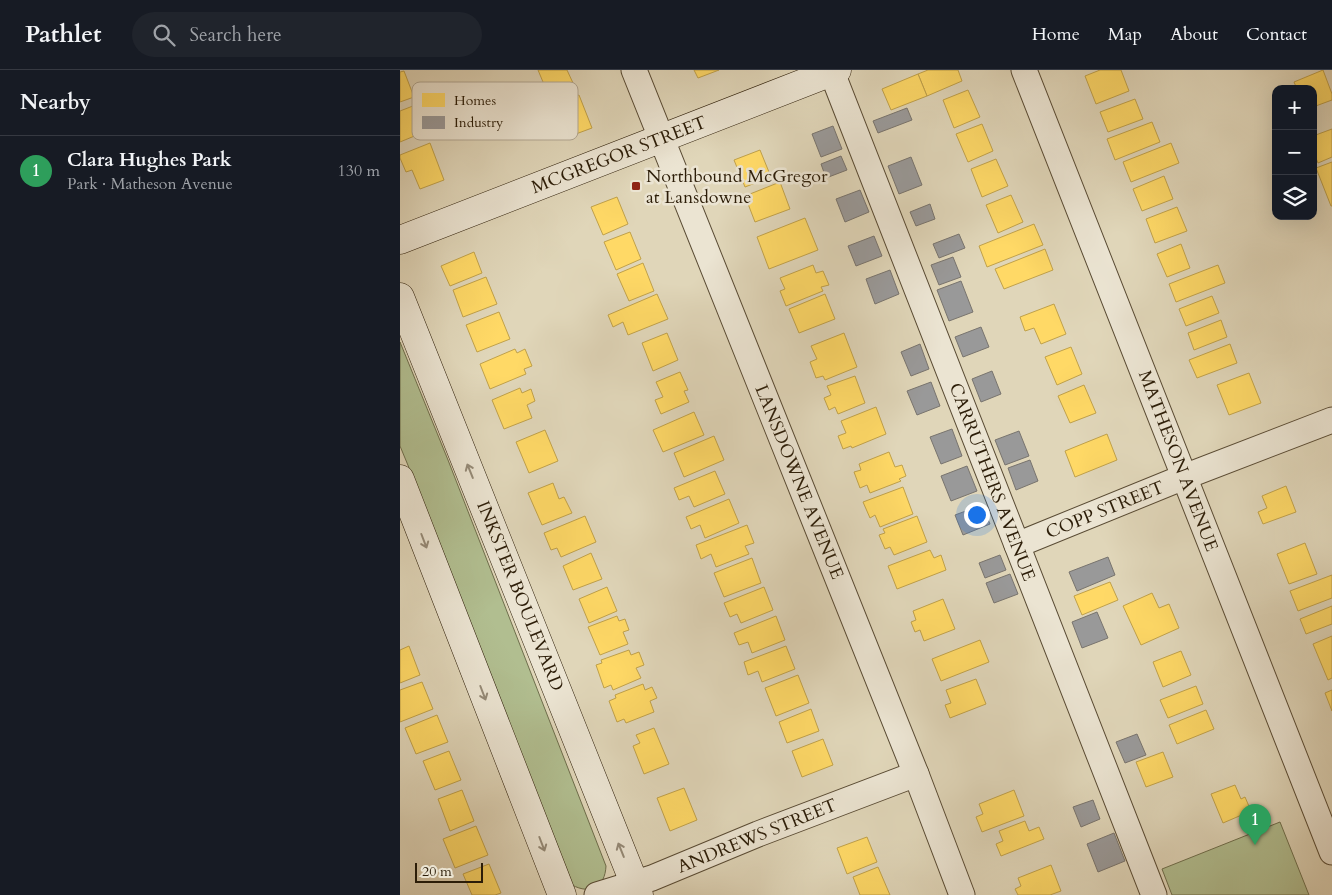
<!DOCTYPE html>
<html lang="en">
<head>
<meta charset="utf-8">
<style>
	body { margin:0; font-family:Cardo,serif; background:#20242c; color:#f1f3f6 }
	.controls { position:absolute; right:15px; top:15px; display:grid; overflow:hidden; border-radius:10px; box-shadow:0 5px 20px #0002 }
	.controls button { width:45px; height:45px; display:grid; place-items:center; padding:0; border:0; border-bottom:1px solid #363941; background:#171b24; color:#f1f3f6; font:25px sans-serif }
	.scale { position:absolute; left:15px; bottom:12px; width:68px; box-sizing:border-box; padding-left:5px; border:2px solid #2c1d08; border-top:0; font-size:14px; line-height:18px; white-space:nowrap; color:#2c1d08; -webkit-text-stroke:4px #ebe4d2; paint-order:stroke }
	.you { position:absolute; left:576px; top:444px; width:18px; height:18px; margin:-12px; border:4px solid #fff; border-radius:50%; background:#1a73e8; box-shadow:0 0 0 8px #1a73e833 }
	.badge { display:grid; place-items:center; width:32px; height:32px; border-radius:50%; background:#c59692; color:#fff; font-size:16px; font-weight:700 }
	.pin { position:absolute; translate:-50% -41px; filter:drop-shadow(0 1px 2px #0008) }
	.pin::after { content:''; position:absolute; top:26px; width:18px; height:15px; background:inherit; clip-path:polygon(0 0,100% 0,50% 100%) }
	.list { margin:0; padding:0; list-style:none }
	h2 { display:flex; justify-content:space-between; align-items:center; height:65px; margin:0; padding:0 20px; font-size:21px }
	h2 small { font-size:16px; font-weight:400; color:#9ea1a6 }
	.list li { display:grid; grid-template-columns:32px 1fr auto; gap:15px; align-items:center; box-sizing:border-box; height:70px; padding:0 20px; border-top:1px solid #363941 }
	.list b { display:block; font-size:19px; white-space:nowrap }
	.list p { margin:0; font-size:16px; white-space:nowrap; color:#9ea1a6 }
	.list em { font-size:16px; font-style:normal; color:#9ea1a6 }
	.icon { flex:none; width:28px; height:28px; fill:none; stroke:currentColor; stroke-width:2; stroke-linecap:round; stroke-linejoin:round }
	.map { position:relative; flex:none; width:932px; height:825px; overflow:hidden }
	header { display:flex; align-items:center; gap:30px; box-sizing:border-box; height:70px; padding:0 25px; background:#171b24; border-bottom:1px solid #363941 }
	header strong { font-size:24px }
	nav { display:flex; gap:28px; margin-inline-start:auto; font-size:18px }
	.search { width:350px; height:45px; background:#20242c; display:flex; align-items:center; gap:12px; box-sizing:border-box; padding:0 18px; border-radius:28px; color:#9ea1a6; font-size:19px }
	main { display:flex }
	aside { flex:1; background:#171b24 }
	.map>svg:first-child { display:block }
	.green { fill:#b1be90; stroke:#6e6e4c }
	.homes { fill:#ffd966; stroke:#c0a14a }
	.industry { fill:#999; stroke:#78746e }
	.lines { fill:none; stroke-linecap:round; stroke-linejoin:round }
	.minor-casing { stroke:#594b34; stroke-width:27 }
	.secondary-casing { stroke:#2c1d08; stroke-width:29 }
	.minor { stroke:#ebe4d2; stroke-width:25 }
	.secondary { stroke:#ebe4d2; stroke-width:28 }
	.oneway { stroke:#958a77 }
	.poi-dot { fill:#8f2418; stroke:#ebe4d2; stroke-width:2 }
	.labels { text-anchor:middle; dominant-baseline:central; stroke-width:5; stroke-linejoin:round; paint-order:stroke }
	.street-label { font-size:18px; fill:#2c1d08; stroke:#ebe4d2 }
	.poi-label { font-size:18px; fill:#2c1d08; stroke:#ebe4d2; text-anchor:start }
	.key { fill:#ebe4d2; stroke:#b2a895; stroke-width:1 }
	.key-label { font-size:14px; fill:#2c1d08 }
</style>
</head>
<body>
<header>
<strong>Pathlet</strong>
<div class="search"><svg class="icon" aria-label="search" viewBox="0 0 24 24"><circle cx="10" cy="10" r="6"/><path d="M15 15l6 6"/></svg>Search here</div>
<nav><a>Home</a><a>Map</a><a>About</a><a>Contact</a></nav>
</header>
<main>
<aside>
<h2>Nearby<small></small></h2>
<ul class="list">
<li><span class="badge" style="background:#2e9e5b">1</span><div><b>Clara Hughes Park</b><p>Park · Matheson Avenue</p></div><em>130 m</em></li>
</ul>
</aside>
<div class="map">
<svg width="932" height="825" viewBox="0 0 932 825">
	<rect width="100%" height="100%" fill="#e0d6b9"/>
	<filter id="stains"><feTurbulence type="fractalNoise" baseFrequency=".004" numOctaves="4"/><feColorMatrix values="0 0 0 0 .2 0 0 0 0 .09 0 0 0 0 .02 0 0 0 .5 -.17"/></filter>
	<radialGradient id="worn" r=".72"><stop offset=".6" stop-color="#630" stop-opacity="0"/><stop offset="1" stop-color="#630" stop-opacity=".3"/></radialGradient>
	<!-- green -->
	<g class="green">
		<path d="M0 272 48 390 206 796C205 817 191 825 172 815L29 446 0 376Z"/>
		<polygon points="880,752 909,825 772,825 762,799"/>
	</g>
	<!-- homes -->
	<g class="homes">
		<polygon points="138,0 167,0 173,13 148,24"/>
		<polygon points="294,0 319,0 298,8"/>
		<polygon points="528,0 558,0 562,11 527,26 518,4"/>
		<polygon points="700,0 721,0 729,21 696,34 685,6"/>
		<polygon points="923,0 932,24 932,30 913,37 913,19 897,19 894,12"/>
		<polygon points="4,1 14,27 0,32 0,2"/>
		<polygon points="518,4 527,26 491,40 482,19"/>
		<polygon points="568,20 580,47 554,58 543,30"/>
		<polygon points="179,25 192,58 165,68 152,35"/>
		<polygon points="735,29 743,49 708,62 700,42"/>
		<polygon points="18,34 29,60 0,72 0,41"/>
		<polygon points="752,52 760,72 715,90 707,69"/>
		<polygon points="582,54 593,81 568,92 556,64"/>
		<polygon points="932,59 932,87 918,93 913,81 913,66"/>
		<polygon points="30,73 44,110 20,119 12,100 6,102 0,88 0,85"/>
		<polygon points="771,73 779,93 731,112 723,92"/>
		<polygon points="360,80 371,107 345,117 334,90"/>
		<polygon points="596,89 608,116 582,127 571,99"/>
		<polygon points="932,92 932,136 931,136 916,98"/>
		<polygon points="764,106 773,129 742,141 733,119"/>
		<polygon points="380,112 390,139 355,152 345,126"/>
		<polygon points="611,125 623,152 598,163 586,135"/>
		<polygon points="217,127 228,154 203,165 191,137"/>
		<polygon points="777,137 787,161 755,173 746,149"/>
		<polygon points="405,148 418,180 369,199 357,167"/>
		<polygon points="634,154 643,175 587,197 579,176"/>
		<polygon points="230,162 241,189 216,200 204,172"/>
		<polygon points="781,174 790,198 767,207 757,184"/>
		<polygon points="645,179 653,200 604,219 595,199"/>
		<polygon points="74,182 82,203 50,216 41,196"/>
		<polygon points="243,193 254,221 229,231 217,204"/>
		<polygon points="413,195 416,203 423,201 429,215 421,217 423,221 386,236 380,221 385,219 380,208"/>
		<polygon points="818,195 825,213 776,232 769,214"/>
		<polygon points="86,207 97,234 63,247 53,220"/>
		<polygon points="257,224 268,249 228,265 223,252 213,257 208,245"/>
		<polygon points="425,224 435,249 399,263 389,239"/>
		<polygon points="812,226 819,243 786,256 779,239"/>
		<polygon points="654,234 666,264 641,274 634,258 625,261 620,247"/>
		<polygon points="99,242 110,269 77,282 66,255"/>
		<polygon points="821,250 827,267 794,280 788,263"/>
		<polygon points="267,263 278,290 253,301 242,273"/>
		<polygon points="444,263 457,297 425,310 423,306 416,308 410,292 417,289 411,276"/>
		<polygon points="830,274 837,293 797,308 789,290"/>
		<polygon points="671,277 682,304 657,315 645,287"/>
		<polygon points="115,279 117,283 125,279 132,296 124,299 126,304 90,319 80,294"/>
		<polygon points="280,302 288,320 284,321 289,332 261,344 255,330 263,327 256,312"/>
		<polygon points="849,303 861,333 829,345 817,315"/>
		<polygon points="455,306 465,333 438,344 435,337 429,340 424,328 431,325 427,316"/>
		<polygon points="684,315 696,343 670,353 658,326"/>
		<polygon points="120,318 122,323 131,319 135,331 127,335 132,348 104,359 92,330"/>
		<polygon points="476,337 486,364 452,378 451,376 443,379 438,366 446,363 441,351"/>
		<polygon points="294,342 304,365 263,382 253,360"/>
		<polygon points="145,360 158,391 129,403 116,372"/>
		<polygon points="707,364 717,390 675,407 665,381"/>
		<polygon points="314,366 324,390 284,407 274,383"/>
		<polygon points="489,382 495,397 502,395 506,406 499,409 501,411 470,423 467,415 460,418 454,402 461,400 459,394"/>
		<polygon points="315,401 325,424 294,437 289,426 279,430 274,418"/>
		<polygon points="153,413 159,429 164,427 172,443 142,455 128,423"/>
		<polygon points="886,416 896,442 863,454 858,442 867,438 862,426"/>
		<polygon points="503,417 513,444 480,457 475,445 470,448 463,432"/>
		<polygon points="329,429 339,453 305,468 300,455 291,459 286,447"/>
		<polygon points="185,446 196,472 161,487 157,478 151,480 144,463"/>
		<polygon points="517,446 527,472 494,485 490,477 485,479 479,465 485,463 483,459"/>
		<polygon points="347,455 354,473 345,476 349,484 316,497 311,484 301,489 296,475"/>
		<polygon points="905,473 917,504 889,514 877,484"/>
		<polygon points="530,480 534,488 541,485 546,500 497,519 488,496"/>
		<polygon points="191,483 202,509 173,520 163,496"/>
		<polygon points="352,488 361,513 324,527 314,503"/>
		<polygon points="932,505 932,528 898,541 890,521"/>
		<polygon points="710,512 718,530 682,545 674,526"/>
		<polygon points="207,517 217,541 189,553 179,529"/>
		<polygon points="364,517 373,540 341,553 337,544 330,547 324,533"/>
		<polygon points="752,523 759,538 769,534 779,558 741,575 723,536"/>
		<polygon points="543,529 555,559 524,571 520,560 515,562 511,552 516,550 513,541"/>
		<polygon points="932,536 932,554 906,564 900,549"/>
		<polygon points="217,546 219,551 225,549 229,560 223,562 228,574 200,585 188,557"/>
		<polygon points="376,546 385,570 352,583 348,572 339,575 334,563"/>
		<polygon points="932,566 932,608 928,610 913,574"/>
		<polygon points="580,570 589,592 541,611 532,589"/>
		<polygon points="9,576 20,605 0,613 0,580"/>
		<polygon points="386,576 395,599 362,612 358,601 348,605 344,592"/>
		<polygon points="229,580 231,585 239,582 244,595 236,598 241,608 213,620 211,615 204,618 196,595 202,593 201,590"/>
		<polygon points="781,581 791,605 763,617 753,592"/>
		<polygon points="398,605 409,633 376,646 365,618"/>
		<polygon points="576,609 586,634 550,648 545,635 551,633 546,620"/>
		<polygon points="22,612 33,639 0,652 0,620"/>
		<polygon points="243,614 245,620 252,617 257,628 250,631 254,642 226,653 224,649 217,652 209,631 216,628 215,625"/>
		<polygon points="796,616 803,634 768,648 760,630"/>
		<polygon points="932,620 932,641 925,623"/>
		<polygon points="411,639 419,661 387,673 379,652"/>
		<polygon points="806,640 814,659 777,674 769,655"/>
		<polygon points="37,645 48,672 16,684 5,658"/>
		<polygon points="254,658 269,694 244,704 233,676 240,673 236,665"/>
		<polygon points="423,669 433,695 402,707 392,681"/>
		<polygon points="49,681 61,710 35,720 23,691"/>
		<polygon points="763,682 773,707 746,717 736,692"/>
		<polygon points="835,715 841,729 845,727 851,741 823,753 811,724"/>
		<polygon points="284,718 297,750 270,761 257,728"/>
		<polygon points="62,720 74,751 50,761 38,729"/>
		<polygon points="614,720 624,746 582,762 576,747 583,744 579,734"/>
		<polygon points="625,751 629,761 639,757 644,769 601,786 596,774 603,771 599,761"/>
		<polygon points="76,756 88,785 55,798 43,769"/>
		<polygon points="467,767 477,792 447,804 437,778"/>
		<polygon points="89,794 101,823 95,825 72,825 63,804"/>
		<polygon points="651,795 661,821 650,825 618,825 615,819 621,816 618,808"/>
		<polygon points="478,797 490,825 460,825 453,807"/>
	</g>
	<!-- industry -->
	<g class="industry">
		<polygon points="507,38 512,50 478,63 473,51"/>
		<polygon points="433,56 442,79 421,87 412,64"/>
		<polygon points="441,86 447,100 426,108 421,94"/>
		<polygon points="511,87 522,115 499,124 488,96"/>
		<polygon points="460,120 469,142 445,152 436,129"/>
		<polygon points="530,134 535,149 516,156 510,142"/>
		<polygon points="559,164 565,178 539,188 533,174"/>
		<polygon points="474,166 482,186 456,196 448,176"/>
		<polygon points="553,187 561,207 539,215 531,195"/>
		<polygon points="490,200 499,224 475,234 466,209"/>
		<polygon points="561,211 573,242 549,251 537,220"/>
		<polygon points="581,257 589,277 563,287 555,267"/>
		<polygon points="520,274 529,299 511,306 501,282"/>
		<polygon points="592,301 601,324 581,332 572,309"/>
		<polygon points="531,312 540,336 517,345 507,321"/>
		<polygon points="552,359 562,386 541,394 530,367"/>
		<polygon points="619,361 629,386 605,395 595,370"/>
		<polygon points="630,390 638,411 616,420 608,398"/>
		<polygon points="567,396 577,421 551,431 541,406"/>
		<polygon points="582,435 590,454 563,465 555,445"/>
		<polygon points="600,485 606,500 585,508 579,493"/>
		<polygon points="708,487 715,505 677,521 669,502"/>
		<polygon points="610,504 618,524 594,533 586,513"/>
		<polygon points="697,542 708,568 682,578 672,552"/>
		<polygon points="737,664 746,685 725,693 716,672"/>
		<polygon points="693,730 700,749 681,757 673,737"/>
		<polygon points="714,763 725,791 698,802 687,774"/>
	</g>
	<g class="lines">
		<defs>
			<g id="minor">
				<polyline points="234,0 516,704 562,825"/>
				<polyline points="431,0 754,825"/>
				<polyline points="624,0 932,782"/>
				<polyline points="617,475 784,407 932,350"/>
				<polyline points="197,825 252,808 358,764 516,704"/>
			</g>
			<g id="secondary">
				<polyline points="0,170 437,0"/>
				<polyline points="0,227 239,825"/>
				<polyline points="0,409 162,825"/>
			</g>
		</defs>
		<!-- minor casing -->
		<use href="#minor" class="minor-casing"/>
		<!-- secondary casing -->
		<use href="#secondary" class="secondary-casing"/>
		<!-- minor -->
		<use href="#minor" class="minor"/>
		<!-- secondary -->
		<use href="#secondary" class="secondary"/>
	</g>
	<!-- one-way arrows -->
	<defs><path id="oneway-shaft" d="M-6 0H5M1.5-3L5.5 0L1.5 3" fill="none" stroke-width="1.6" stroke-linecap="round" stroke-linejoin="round" transform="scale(1.25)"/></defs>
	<g class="oneway">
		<use href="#oneway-shaft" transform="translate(70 401) rotate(-112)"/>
		<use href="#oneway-shaft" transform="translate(24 471) rotate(69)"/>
		<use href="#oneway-shaft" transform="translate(83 623) rotate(69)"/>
		<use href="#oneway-shaft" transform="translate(142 774) rotate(69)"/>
		<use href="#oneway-shaft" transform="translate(221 780) rotate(-112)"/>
	</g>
	<!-- markers -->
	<rect class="poi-dot" x="231" y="111" width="10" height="10" rx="2.5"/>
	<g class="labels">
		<!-- street labels -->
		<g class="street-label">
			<text transform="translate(219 85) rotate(-21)">MCGREGOR STREET</text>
			<text transform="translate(778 391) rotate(69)">MATHESON AVENUE</text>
			<text transform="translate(399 412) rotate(68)">LANSDOWNE AVENUE</text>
			<text transform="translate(592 412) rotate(69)">CARRUTHERS AVENUE</text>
			<text transform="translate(705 440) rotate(-22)">COPP STREET</text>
			<text transform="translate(120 526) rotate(68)">INKSTER BOULEVARD</text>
			<text transform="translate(357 766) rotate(-22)">ANDREWS STREET</text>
		</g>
		<!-- poi labels -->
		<g class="poi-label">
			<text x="246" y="106">Northbound McGregor<tspan x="246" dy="21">at Lansdowne</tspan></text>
		</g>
	</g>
	<!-- legend -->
	<rect x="12" y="12" width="166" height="58" rx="8" class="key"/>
	<rect x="22" y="23" width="23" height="14" fill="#ffd966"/>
	<rect x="22" y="46" width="23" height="13" fill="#999"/>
	<g class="key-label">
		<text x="54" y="35">Homes</text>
		<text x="54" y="57">Industry</text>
	</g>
	<rect width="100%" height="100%" filter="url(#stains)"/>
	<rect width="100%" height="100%" fill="url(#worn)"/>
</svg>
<div class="controls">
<button>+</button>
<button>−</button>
<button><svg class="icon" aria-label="layers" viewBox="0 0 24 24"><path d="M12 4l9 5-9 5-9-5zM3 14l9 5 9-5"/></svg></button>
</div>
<div class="scale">20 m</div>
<div class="you"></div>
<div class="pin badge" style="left:855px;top:775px;background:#2e9e5b">1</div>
</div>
</main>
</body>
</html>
